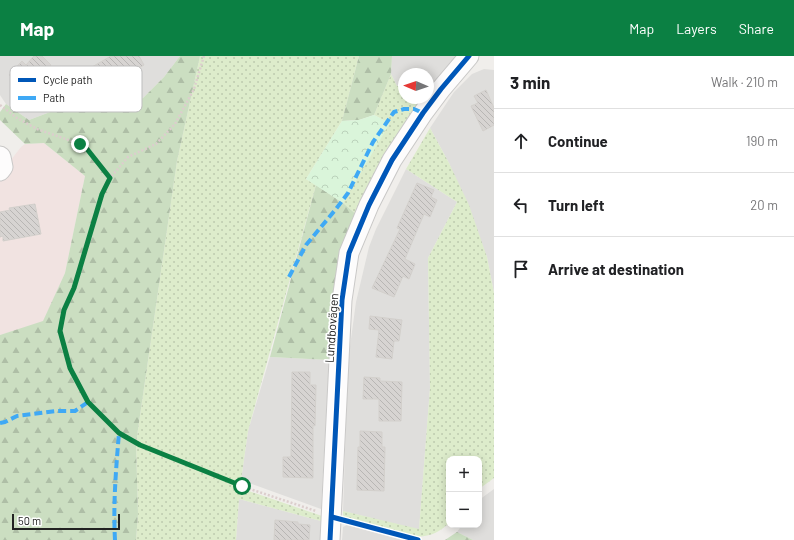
<!DOCTYPE html>
<html lang="en">
<head>
<meta charset="utf-8">
<style>
	body { margin:0; font-family:Barlow,sans-serif; background:#f2f2f2; color:#202124 }
	.controls { position:absolute; right:12px; bottom:12px; display:grid; overflow:hidden; border-radius:8px; box-shadow:0 2px 10px #0003 }
	.controls button { width:36px; height:36px; display:grid; place-items:center; padding:0; border:0; border-bottom:1px solid #e0e0e0; background:#fff; color:#202124; font:20px sans-serif }
	.compass { position:absolute; left:398px; top:12px; width:36px; height:36px; border-radius:50%; background:#fff; box-shadow:0 2px 10px #0003; rotate:272deg }
	.scale { position:absolute; left:12px; bottom:10px; width:108px; box-sizing:border-box; padding-left:4px; border:2px solid #222; border-top:0; font-size:11px; line-height:14px; white-space:nowrap; color:#222; -webkit-text-stroke:3px #fff; paint-order:stroke }
	.stop { position:absolute; width:12px; height:12px; margin:-9px; border:3px solid #0b8043; border-radius:50%; background:#fff }
	.stop.end { background:#0b8043; border-color:#fff; box-shadow:0 1px 4px #0008 }
	.list { margin:0; padding:0; list-style:none }
	h2 { display:flex; justify-content:space-between; align-items:center; height:52px; margin:0; padding:0 16px; font-size:17px }
	h2 small { font-size:13px; font-weight:400; color:#757577 }
	.list li { display:grid; grid-template-columns:26px 1fr auto; gap:12px; align-items:center; box-sizing:border-box; height:64px; padding:0 16px; border-top:1px solid #e0e0e0 }
	.list b { display:block; font-size:15px; white-space:nowrap }
	.list em { font-size:13px; font-style:normal; color:#757577 }
	.icon { flex:none; width:22px; height:22px; fill:none; stroke:currentColor; stroke-width:2; stroke-linecap:round; stroke-linejoin:round }
	.map { position:relative; flex:none; width:494px; height:484px; overflow:hidden }
	header { display:flex; align-items:center; gap:24px; box-sizing:border-box; height:56px; padding:0 20px; background:#0b8043; color:#fff }
	header strong { font-size:19px }
	nav { display:flex; gap:22px; margin-inline-start:auto; font-size:14px }
	main { display:flex }
	aside { flex:1; background:#fff }
	.map>svg:first-child { display:block }
	.residential { fill:#dfdedc }
	.commercial { fill:#f1e3e1 }
	.grass { fill:url(#grass-dots) }
	.forest { fill:url(#forest-firs) }
	.park { fill:url(#park-crowns) }
	.building { fill:url(#building-back-hatch); stroke:#d3d0cc }
	.lines { fill:none; stroke-linecap:round; stroke-linejoin:round }
	.minor-casing { stroke:#c9c8c7; stroke-width:21 }
	.path { stroke:#dccecd; stroke-width:2.5; stroke-dasharray:2 2; stroke-linecap:butt }
	.minor { stroke:#fdfcfc; stroke-width:19 }
	.quiet { stroke:#3fa9f5; stroke-width:4; stroke-dasharray:8 4; stroke-linecap:butt }
	.cycleway-casing { stroke:#fff; stroke-width:8 }
	.cycleway { stroke:#0057b8; stroke-width:5 }
	.route { stroke:#0b8043; stroke-width:5 }
	.labels { text-anchor:middle; dominant-baseline:central; stroke-width:3.5; stroke-linejoin:round; paint-order:stroke }
	.street-label { font-size:12px; fill:#222; stroke:#fff }
	.key { fill:#fff; stroke:#bdbdbd; stroke-width:1 }
	.key-label { font-size:11px; fill:#222 }
</style>
</head>
<body>
<header>
<strong>Map</strong>
<nav><a>Map</a><a>Layers</a><a>Share</a></nav>
</header>
<main>
<div class="map">
<svg width="494" height="484" viewBox="0 0 494 484">
	<defs>
		<pattern id="grass-dots" width="8" height="8" patternUnits="userSpaceOnUse"><rect width="8" height="8" fill="#ddeccb"/><path d="M2 2h.1M6 6h.1" fill="none" stroke="#bdcaae" stroke-width="1.8" stroke-linecap="round"/></pattern>
		<pattern id="forest-firs" width="22" height="20" patternUnits="userSpaceOnUse"><rect width="22" height="20" fill="#cbdec1"/><path d="M5 1l3.5 6h-7zM16 11l3.5 6h-7z" fill="#aebea6"/></pattern>
		<pattern id="park-crowns" width="20" height="18" patternUnits="userSpaceOnUse"><rect width="20" height="18" fill="#daf5da"/><path d="M2 6a3 3 0 1 1 6 0M12 15a3 3 0 1 1 6 0" fill="none" stroke="#bbd2bb"/></pattern>
		<pattern id="building-back-hatch" width="6" height="6" patternUnits="userSpaceOnUse"><rect width="6" height="6" fill="#d7d4d2"/><path d="M-1 5l2 2M0 0l6 6M5-1l2 2" fill="none" stroke="#b8b6b4"/></pattern>
	</defs>
	<rect width="100%" height="100%" fill="#f0eeeb"/>
	<!-- residential -->
	<g class="residential">
		<polygon points="0,0 180,0 164,21 143,42 110,53 58,53 29,64 6,48 0,39"/>
		<polygon points="392,0 459,0 432,32 428,31 428,18 404,18 404,30 397,30 391,18"/>
		<polygon points="484,13 494,14 494,237 487,201 449,107 430,72 454,36 472,18"/>
		<polygon points="406,113 457,146 428,202 430,332 419,474 343,455 348,305 356,246 369,191 376,173"/>
		<polygon points="270,301 329,304 321,453 241,424 248,375"/>
		<polygon points="494,433 494,484 473,484 457,476 462,469 479,469 479,444"/>
		<polygon points="239,443 321,465 320,484 236,484"/>
		<polygon points="347,469 404,484 342,484 343,471"/>
	</g>
	<!-- commercial -->
	<polygon class="commercial" points="44,87 85,120 65,217 43,266 0,279 0,118 21,91 25,88"/>
	<!-- grass -->
	<g class="grass">
		<polygon points="200,0 359,0 342,65 306,123 316,129 248,375 240,432 322,460 321,465 239,443 236,484 136,484 138,458 136,387 177,105"/>
		<polygon points="391,18 397,30 404,30 404,42 426,42 358,160 343,147 389,67 374,59"/>
		<path d="M430 72 449 107 469 149 487 201 494 237V422L479 433V403H449V467C439 477 427 482 413 480L346 463 343 459V455L419 473 430 332 428 202 457 146 406 113Z"/>
	</g>
	<!-- forest -->
	<g class="forest">
		<polygon points="180,0 200,0 177,105 136,387 138,458 136,484 0,484 0,279 43,265 65,217 85,120 44,87 25,88 0,64 0,56 6,48 29,64 58,53 110,53 143,42 164,21"/>
		<polygon points="359,0 392,0 391,18 374,59 359,64 342,65"/>
		<polygon points="316,129 343,147 358,160 335,235 329,304 270,301"/>
		<polygon points="457,476 473,484 445,484"/>
	</g>
	<!-- park -->
	<polygon class="park" points="374,59 390,67 343,147 306,123 342,65 359,64"/>
	<!-- building -->
	<g class="building">
		<polygon points="34,0 42,0 51,9 46,15 63,32 51,45 46,40 33,53 20,41 25,35 9,19 22,5 26,9"/>
		<polygon points="111,0 139,0 144,9 97,36 85,15"/>
		<polygon points="486,34 494,52 494,69 483,75 471,50 478,47 474,40"/>
		<polygon points="417,127 434,134 431,141 437,144 430,161 424,158 405,203 415,208 409,223 403,220 394,241 372,232 400,173 397,172"/>
		<polygon points="35,148 41,178 3,185 3,180 0,181 0,156 10,154 9,152"/>
		<polygon points="370,260 402,264 399,285 394,285 392,303 376,301 379,274 369,273"/>
		<polygon points="292,316 310,316 310,329 316,329 315,370 313,369 313,422 283,421 283,401 291,401"/>
		<polygon points="364,321 380,322 380,325 402,326 401,365 379,365 379,343 363,343"/>
		<polygon points="360,375 382,376 382,391 385,391 384,435 357,434 358,391 360,391"/>
		<polygon points="275,464 298,466 298,468 310,469 309,484 274,484"/>
	</g>
	<g class="lines">
		<defs>
			<g id="minor">
				<polyline points="0,100 1,101 3,111 0,115"/>
				<polyline points="330,484 342,244 349,197 369,149 392,104 423,57 441,33 469,0"/>
			</g>
		</defs>
		<!-- minor casing -->
		<use href="#minor" class="minor-casing"/>
		<!-- path -->
		<g class="path">
			<polyline points="204,0 194,33 175,68 156,88 128,101 110,122 102,138 74,232 64,254 60,275 70,312 88,346 119,377 140,389 241,430 316,455"/>
			<polyline points="0,49 17,62 37,73 80,88 87,93 110,122"/>
		</g>
		<!-- minor -->
		<use href="#minor" class="minor"/>
		<!-- quiet -->
		<g class="quiet">
			<polyline points="289,221 306,189 336,153 348,137 373,86 394,56 404,53 414,53 423,57"/>
			<polyline points="0,367 5,366 17,360 56,355 75,355 88,346"/>
			<path d="M115 484C113 448 116 413 119 377"/>
		</g>
		<defs>
			<g id="cycleway">
				<polyline points="332,461 418,484"/>
				<polyline points="330,484 342,244 349,197 369,149 392,104 423,57 441,33 469,0"/>
			</g>
		</defs>
		<!-- cycleway casing -->
		<use href="#cycleway" class="cycleway-casing"/>
		<!-- cycleway -->
		<use href="#cycleway" class="cycleway"/>
	</g>
	<g class="lines">
		<!-- route -->
		<polyline class="route" points="80,88 87,93 110,122 102,138 74,232 64,254 60,275 70,312 88,346 119,377 140,389 242,430"/>
	</g>
	<g class="labels">
		<!-- street labels -->
		<g class="street-label">
			<text transform="translate(331 272) rotate(-86)">Lundbovägen</text>
		</g>
	</g>
	<!-- legend -->
	<rect x="10" y="10" width="132" height="46" rx="6" class="key"/>
	<rect x="18" y="22" width="18" height="4" fill="#0057b8"/>
	<rect x="18" y="40" width="18" height="4" fill="#3fa9f5"/>
	<g class="key-label">
		<text x="43" y="28">Cycle path</text>
		<text x="43" y="46">Path</text>
	</g>
</svg>
<div class="controls">
<button>+</button>
<button>−</button>
</div>
<svg class="compass" viewBox="-18 -18 36 36"><path d="M0-13l5 13h-10z" fill="#e53935"/><path d="M0 13l5-13h-10z" fill="#757577"/></svg>
<div class="scale">50 m</div>
<div class="stop" style="left:242px;top:430px"></div>
<div class="stop end" style="left:80px;top:88px"></div>
</div>
<aside>
<h2>3 min<small>Walk · 210 m</small></h2>
<ul class="list">
<li><svg class="icon" aria-label="ahead" viewBox="0 0 24 24"><path d="M12 20V5M6 11l6-6 6 6"/></svg><div><b>Continue</b></div><em>190 m</em></li>
<li><svg class="icon" aria-label="left" viewBox="0 0 24 24"><path d="M17 20v-9H6M10 6l-5 5 5 5"/></svg><div><b>Turn left</b></div><em>20 m</em></li>
<li><svg class="icon" aria-label="arrive" viewBox="0 0 24 24"><path d="M6 21V4h12l-3 4 3 4H6"/></svg><div><b>Arrive at destination</b></div></li>
</ul>
</aside>
</main>
</body>
</html>
